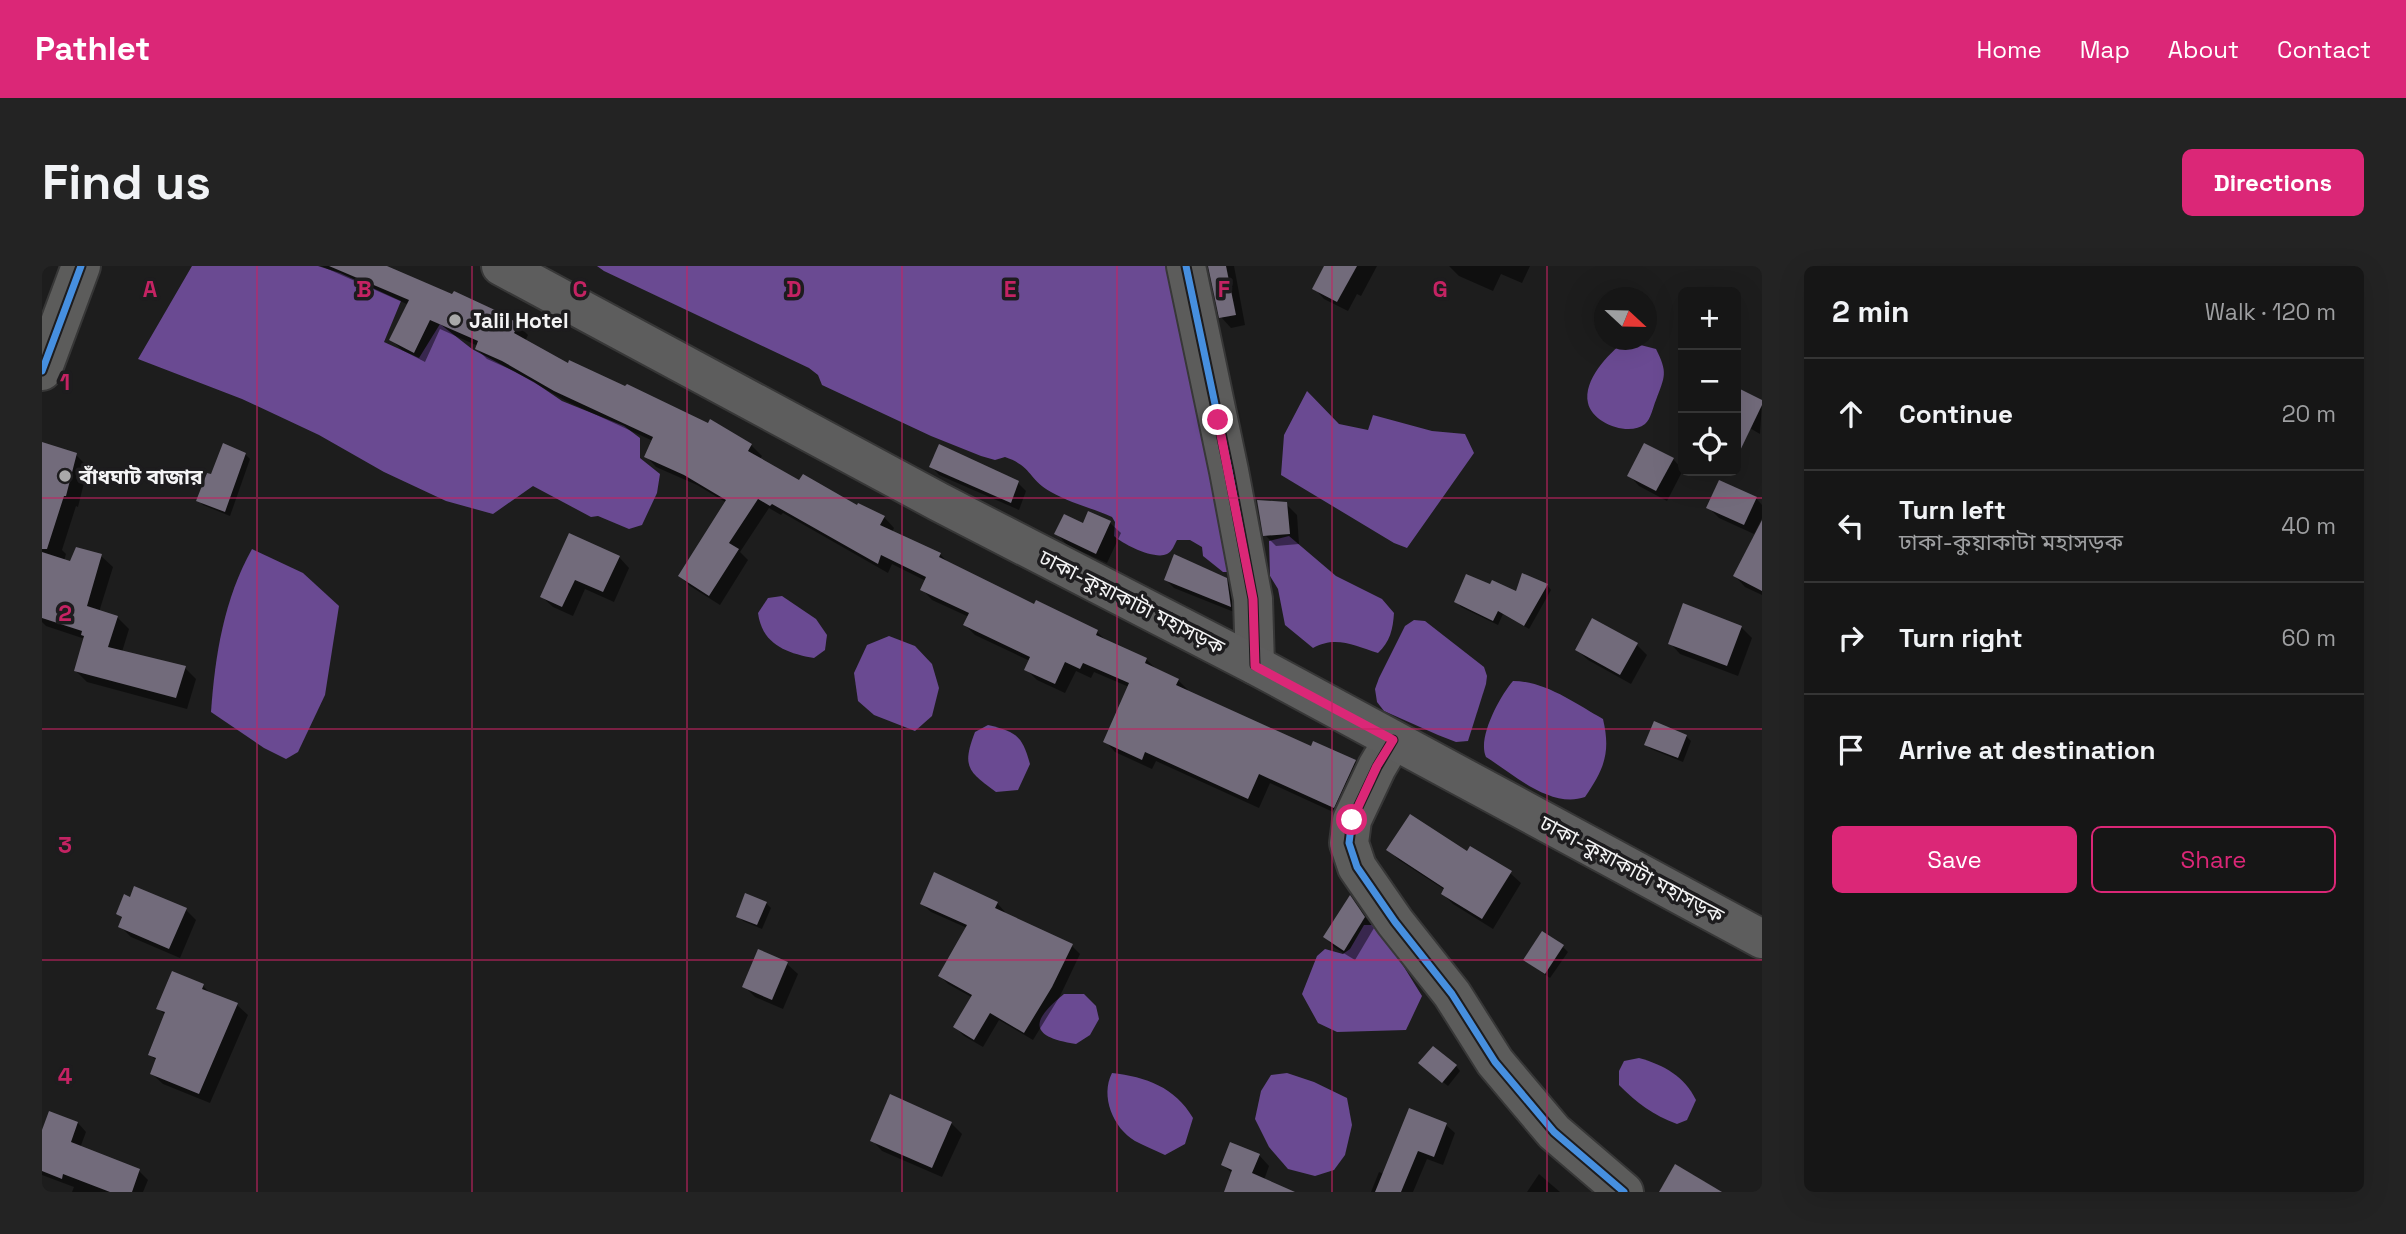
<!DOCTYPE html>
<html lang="en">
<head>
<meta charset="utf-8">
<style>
	body { margin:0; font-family:"Space Grotesk","Noto Sans Bengali",sans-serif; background:#232323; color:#f1f3f6 }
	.controls { position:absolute; right:21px; top:21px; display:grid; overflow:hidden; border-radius:10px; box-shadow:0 7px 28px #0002 }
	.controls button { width:63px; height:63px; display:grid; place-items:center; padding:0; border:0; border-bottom:2px solid #353535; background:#161616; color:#f1f3f6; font:35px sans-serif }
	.compass { position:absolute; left:1552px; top:21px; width:63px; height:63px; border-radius:50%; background:#161616; box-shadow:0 7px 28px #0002; rotate:112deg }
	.stop { position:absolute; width:21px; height:21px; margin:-16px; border:5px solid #db2777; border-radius:50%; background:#fff }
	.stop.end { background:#db2777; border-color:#fff; box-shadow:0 2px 7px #0008 }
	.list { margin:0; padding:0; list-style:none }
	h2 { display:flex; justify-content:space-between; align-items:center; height:91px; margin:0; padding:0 28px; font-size:30px }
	h2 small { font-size:23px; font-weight:400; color:#9e9fa1 }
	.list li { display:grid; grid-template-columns:46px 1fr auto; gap:21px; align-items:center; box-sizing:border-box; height:112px; padding:0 28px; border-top:2px solid #353535 }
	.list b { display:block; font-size:26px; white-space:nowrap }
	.list p { margin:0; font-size:23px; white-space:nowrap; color:#9e9fa1 }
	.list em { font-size:23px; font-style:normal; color:#9e9fa1 }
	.actions { display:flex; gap:14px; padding:21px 28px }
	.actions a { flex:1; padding:16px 0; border:2px solid #db2777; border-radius:10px; text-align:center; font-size:24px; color:#db2777 }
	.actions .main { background:#db2777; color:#fff }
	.icon { flex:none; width:38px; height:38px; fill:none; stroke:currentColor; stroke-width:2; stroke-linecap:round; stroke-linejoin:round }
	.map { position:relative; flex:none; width:1720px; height:926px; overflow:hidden; border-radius:10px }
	header { display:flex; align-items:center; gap:42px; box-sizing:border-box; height:98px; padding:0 35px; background:#db2777; color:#fff }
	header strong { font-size:33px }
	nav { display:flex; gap:38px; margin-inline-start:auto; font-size:24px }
	.intro { display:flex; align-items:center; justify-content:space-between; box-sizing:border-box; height:168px; padding:0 42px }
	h1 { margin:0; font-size:49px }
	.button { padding:18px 32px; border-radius:10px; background:#db2777; color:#fff; font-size:24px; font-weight:700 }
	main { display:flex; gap:42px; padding:0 42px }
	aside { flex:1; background:#161616; border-radius:10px; box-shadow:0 7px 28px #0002 }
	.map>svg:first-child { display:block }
	.water { fill:#6a4a92 }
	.shadow { fill:#0007 }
	.building { fill:#726b7b }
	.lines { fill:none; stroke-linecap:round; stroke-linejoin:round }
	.minor-casing { stroke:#373737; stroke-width:42 }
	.major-casing { stroke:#373737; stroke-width:42 }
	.minor { stroke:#5c5c5b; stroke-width:38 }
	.major { stroke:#5d5d5d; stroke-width:38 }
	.cycleway-casing { stroke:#1d1c1e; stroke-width:11 }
	.cycleway { stroke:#468fdf; stroke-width:7 }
	.route { stroke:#db2777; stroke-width:9 }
	.grid { fill:none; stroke:#c42363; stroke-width:2; stroke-opacity:0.55 }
	.poi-dot { fill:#a9a9a9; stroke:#1d1c1e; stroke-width:2.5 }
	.labels { text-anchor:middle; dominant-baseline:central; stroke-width:7; stroke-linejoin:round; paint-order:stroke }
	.poi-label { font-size:21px; font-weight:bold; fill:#f4f4f5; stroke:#1d1c1e; text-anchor:start }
	.street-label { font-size:21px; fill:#f4f4f5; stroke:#1d1c1e }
	.grid-label { font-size:23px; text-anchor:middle; font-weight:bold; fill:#c42363; stroke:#1d1c1e; stroke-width:7; stroke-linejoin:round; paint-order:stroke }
</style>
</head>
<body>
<header>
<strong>Pathlet</strong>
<nav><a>Home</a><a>Map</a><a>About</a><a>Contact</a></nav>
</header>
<div class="intro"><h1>Find us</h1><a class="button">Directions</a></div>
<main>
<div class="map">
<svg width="1720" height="926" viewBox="0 0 1720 926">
	<rect width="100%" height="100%" fill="#1d1d1d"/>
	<!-- water -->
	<g class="water">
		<polygon points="150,0 276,0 298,7 359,35 342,76 377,92 398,58 430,83 492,116 520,135 582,160 598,172 598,192 618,208 615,227 600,259 587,263 556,250 549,251 491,220 451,248 404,235 342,206 277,169 200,133 96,93"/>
		<path d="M555 0H1126L1191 275 1188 306H1181L1161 290 1160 281 1148 274H1135C1132 279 1131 285 1125 288 1113 294 1082 279 1072 270L1073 256 1070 251C1050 242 1028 237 1009 226 986 213 990 200 963 191L953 194 939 190 889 170 780 119 776 109 767 102 562 5Z"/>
		<path d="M1583 75 1614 83C1626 107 1623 110 1614 134 1611 141 1609 153 1603 158 1587 171 1550 157 1546 137 1541 114 1566 88 1583 75Z"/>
		<polygon points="1265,125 1297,158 1326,164 1331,149 1390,165 1423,168 1432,187 1365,282 1352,277 1239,209 1242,169"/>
		<path d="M1247 270 1294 310 1340 333 1352 347C1351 363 1348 376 1336 387 1313 380 1294 369 1271 382L1243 359 1236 323 1228 310 1227 275Z"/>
		<path d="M210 283 261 307 297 340 283 429 256 486 244 493 222 482 169 446C173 389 182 333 210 283Z"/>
		<path d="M740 330 774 353 785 369 783 384 772 392C744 387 720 378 716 347L726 332Z"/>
		<polygon points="1372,354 1383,355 1442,401 1445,410 1444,418 1426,475 1414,476 1396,469 1342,445 1335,436 1333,423 1337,412 1363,360"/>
		<polygon points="847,370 873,380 890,398 897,422 890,450 873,465 832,449 816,435 812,407 825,379"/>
		<path d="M1471 415C1503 415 1534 438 1561 453 1569 487 1562 503 1543 531 1509 543 1471 508 1444 491 1435 472 1458 430 1471 415Z"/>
		<path d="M946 459C975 466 980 470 988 498L976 524 954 526C925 505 920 500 933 466Z"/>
		<polygon points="1322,659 1331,659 1344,672 1380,730 1364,764 1295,766 1276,757 1260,728 1275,690 1283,683 1301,688 1308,683"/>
		<path d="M1022 728H1042L1054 740 1057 753 1048 769 1034 778C987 771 988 755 1022 728Z"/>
		<path d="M1597 792C1622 799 1642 810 1654 834L1645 854 1635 858C1611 849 1595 837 1577 819V805L1582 795Z"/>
		<path d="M1070 807C1104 811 1133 821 1151 852L1143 878 1123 889C1113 884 1102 880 1093 875 1071 862 1058 830 1070 807Z"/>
		<polygon points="1245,807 1272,816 1305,832 1310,859 1303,889 1292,904 1273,910 1246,903 1227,881 1213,853 1219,825 1229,809"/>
	</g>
	<!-- shadow -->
	<g class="shadow">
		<polygon points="279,0 341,0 454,46 459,51 476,59 486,69 483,75 526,99 667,159 669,156 709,179 720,190 718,193 758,217 842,251 852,262 850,266 898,288 908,299 993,340 995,337 1055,366 1067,377 1104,393 1115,404 1136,414 1146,424 1145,426 1270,482 1313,496 1323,506 1302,551 1228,517 1217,542 1114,495 1110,503 1073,486 1063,475 1087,421 1052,406 1049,412 1034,405 1023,427 995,414 984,403 988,395 933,369 923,359 927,351 890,334 880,323 884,315 850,298 846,307 741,247 739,249 727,242 698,286 706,294 678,339 648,320 638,310 685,237 655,219 614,201 604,190 611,175 524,135 472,105 445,93 435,83 436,80 398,63 383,96 360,84 350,74 367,39"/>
		<polygon points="1168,0 1192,0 1203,59 1189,62 1179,51"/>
		<polygon points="1284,0 1335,0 1319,30 1315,28 1306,45 1282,33 1272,22"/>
		<polygon points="1407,0 1488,0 1480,17 1459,8 1451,25 1417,10"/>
		<polygon points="1699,126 1720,136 1718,168 1694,154 1694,138"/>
		<polygon points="0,178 34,189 46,201 36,241 34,240 20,284 24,288 22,295 29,297 59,290 71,301 57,346 75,351 87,363 80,386 143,402 154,413 145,443 45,416 34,405 43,373 4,360 0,356"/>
		<polygon points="203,188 208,193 188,250 161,239 156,234 170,211"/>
		<polygon points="1631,193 1641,204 1625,235 1597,220 1587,209"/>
		<polygon points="889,200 976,217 984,225 977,244 897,209"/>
		<polygon points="1714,232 1720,239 1720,252 1712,268 1677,252 1666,241"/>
		<polygon points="1244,238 1255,249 1257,278 1234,280 1223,269"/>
		<polygon points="1068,257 1079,267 1065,297 1025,279 1015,268"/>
		<polygon points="577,291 587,302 572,336 543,323 531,350 511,341 500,331"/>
		<polygon points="1720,292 1720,329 1703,321 1693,310"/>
		<polygon points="1184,313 1193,322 1197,348 1132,322 1124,314"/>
		<polygon points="1505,319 1509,324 1487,363 1461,348 1456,359 1419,341 1415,336 1474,328"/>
		<polygon points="1699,361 1710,372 1696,410 1638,388 1628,377"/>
		<polygon points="1595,379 1605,389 1589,418 1546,394 1535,384"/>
		<polygon points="1644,470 1649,475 1641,496 1609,483 1604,479"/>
		<polygon points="1347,584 1426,587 1468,607 1479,617 1451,663 1411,638 1401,628 1403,624 1357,594"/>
		<polygon points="1308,632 1332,662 1313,694 1293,682 1283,671"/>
		<polygon points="724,637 729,642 720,663 701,655 696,650"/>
		<polygon points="955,637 963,646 962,648 1030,680 1038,688 1018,730 991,774 957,754 941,781 922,770 913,761 931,732 906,718 898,710 925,662 889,646 880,638"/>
		<polygon points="144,644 154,654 138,692 89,671 78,660 81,653 76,648"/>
		<polygon points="1521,681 1526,686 1508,712 1488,698"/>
		<polygon points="717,685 745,698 756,708 741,743 713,731 702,720"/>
		<polygon points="161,720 169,728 195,739 206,749 168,837 121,818 110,808 115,795 108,789 124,750 116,742"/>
		<polygon points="1414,800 1418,805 1406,820 1383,802"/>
		<polygon points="36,857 44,866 38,882 97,905 106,914 101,926 30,926 32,921 0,909 0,869"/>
		<polygon points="909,857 920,868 900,911 840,885 830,874"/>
		<polygon points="1404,859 1413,867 1401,899 1385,893 1371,926 1329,926 1337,906 1342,908"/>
		<polygon points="1217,889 1227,900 1222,914 1249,926 1183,926 1191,908 1181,899"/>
		<polygon points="1497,908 1518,926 1485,926"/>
	</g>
	<!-- building -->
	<g class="building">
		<polygon points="287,0 345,0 410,28 412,25 455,45 454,47 477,57 472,67 526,97 527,94 583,120 585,118 666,157 668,153 710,178 706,185 757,214 761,208 815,239 816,237 843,250 838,259 899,287 897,291 992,338 994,334 1056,364 1054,369 1105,392 1103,397 1137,413 1134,419 1269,480 1271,475 1314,494 1292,542 1217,508 1206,533 1103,486 1100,494 1061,476 1087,417 1041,397 1038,403 1023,396 1013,418 982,404 988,391 921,359 927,347 878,324 884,311 839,289 836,298 730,238 728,240 716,233 687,277 697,283 667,330 636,310 684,234 642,209 602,191 611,171 512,125 460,95 433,83 436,75 388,54 372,87 347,74 367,34"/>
		<polygon points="1166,0 1184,0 1194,49 1177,52"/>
		<polygon points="1282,0 1315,0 1295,36 1270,23"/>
		<polygon points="1694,121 1720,134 1720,139 1694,193"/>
		<polygon points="0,176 35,187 24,230 22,230 5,283 0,283"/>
		<polygon points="181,177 204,187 183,246 154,235 165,207 169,208"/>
		<polygon points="1602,177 1632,192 1614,225 1585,210"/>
		<polygon points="897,178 977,215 969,237 887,201"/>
		<polygon points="1677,214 1715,231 1702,259 1664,242"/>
		<polygon points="1215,234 1245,236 1248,268 1221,270"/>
		<polygon points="1046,245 1069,255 1054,288 1012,268 1022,248 1041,257"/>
		<polygon points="1720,254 1720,325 1691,310"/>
		<polygon points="527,267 578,290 561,326 533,314 520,341 498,331"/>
		<polygon points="34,281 60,288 45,340 76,350 66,381 144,400 134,432 32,405 42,370 39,369 40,365 0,352 0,286 28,295"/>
		<polygon points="1132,288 1185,312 1189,341 1122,314"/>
		<polygon points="1480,307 1506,318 1482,360 1456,345 1451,355 1412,336 1424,308 1448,318 1450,314 1474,325"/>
		<polygon points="1641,337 1700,360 1685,400 1626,378"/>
		<polygon points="1550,352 1596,377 1578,409 1533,384"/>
		<polygon points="1612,455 1645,469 1636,492 1602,479"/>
		<polygon points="1368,548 1425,585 1428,580 1470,605 1440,653 1399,628 1402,622 1344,584"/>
		<polygon points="892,606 956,636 953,642 1031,678 1010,721 982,767 948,747 932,774 911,761 930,729 896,710 925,659 878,638"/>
		<polygon points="92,620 145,642 127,683 76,661 80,651 74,648 82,628 88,631"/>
		<polygon points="703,627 725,636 715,659 694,651"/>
		<polygon points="1308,629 1323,651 1302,685 1281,671"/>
		<polygon points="1500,665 1522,679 1503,708 1481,694"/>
		<polygon points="716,683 746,696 730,734 700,721"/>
		<polygon points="130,705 162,718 160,723 196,737 157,828 108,808 114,792 106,789 123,746 114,743"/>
		<polygon points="1391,780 1415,799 1400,817 1376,797"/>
		<polygon points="848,828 910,856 890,902 828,875"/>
		<polygon points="1367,842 1405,857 1392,891 1376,885 1359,926 1333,926"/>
		<polygon points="7,845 36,856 29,876 98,903 90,926 68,926 21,908 20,913 0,905 0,864"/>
		<polygon points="1188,876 1218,888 1210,907 1253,926 1182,926 1190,904 1179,899"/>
		<polygon points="1633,898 1680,926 1617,926"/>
	</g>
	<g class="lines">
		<defs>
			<g id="minor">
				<polyline points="1144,0 1187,205 1211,333 1213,399"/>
				<polyline points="0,105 39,0"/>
				<polyline points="1351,474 1335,501 1310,554 1307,577 1315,601 1353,656 1410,728 1453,796 1512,866 1582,926"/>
			</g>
			<polyline id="major" points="459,0 897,236 1213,399 1720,673"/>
		</defs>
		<!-- minor casing -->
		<use href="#minor" class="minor-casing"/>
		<!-- major casing -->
		<use href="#major" class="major-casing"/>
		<!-- minor -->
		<use href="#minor" class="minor"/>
		<!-- major -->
		<use href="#major" class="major"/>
		<defs>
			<g id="cycleway">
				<polyline points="1144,0 1187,205 1211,333 1213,399"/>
				<polyline points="0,105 39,0"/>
				<polyline points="1351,474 1335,501 1310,554 1307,577 1315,601 1353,656 1410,728 1453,796 1512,866 1582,926"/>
			</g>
		</defs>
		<!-- cycleway casing -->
		<use href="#cycleway" class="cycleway-casing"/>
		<!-- cycleway -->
		<use href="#cycleway" class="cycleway"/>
	</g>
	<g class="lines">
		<!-- route -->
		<polyline class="route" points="1176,154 1211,333 1213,400 1351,474 1335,500 1310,554"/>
	</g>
	<!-- grid -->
	<path class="grid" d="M215 0V926M430 0V926M645 0V926M860 0V926M1075 0V926M1290 0V926M1505 0V926M0 232H1720M0 463H1720M0 694H1720"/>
	<!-- markers -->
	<g class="poi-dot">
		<circle cx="413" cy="54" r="7"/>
		<circle cx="23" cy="210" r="7"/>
	</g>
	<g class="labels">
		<!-- poi labels -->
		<g class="poi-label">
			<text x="427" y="54">Jalil Hotel</text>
			<text x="37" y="210">বাঁধঘাট বাজার</text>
		</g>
		<!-- street labels -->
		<g class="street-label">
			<text transform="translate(1090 336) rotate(27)">ঢাকা-কুয়াকাটা মহাসড়ক</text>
			<text transform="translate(1590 603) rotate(28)">ঢাকা-কুয়াকাটা মহাসড়ক</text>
		</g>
	</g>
	<g class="grid-label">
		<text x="108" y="31">A</text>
		<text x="322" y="31">B</text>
		<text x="538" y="31">C</text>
		<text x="752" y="31">D</text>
		<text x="968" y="31">E</text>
		<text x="1182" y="31">F</text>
		<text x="1398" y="31">G</text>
		<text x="23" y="124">1</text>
		<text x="23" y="355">2</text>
		<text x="23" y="587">3</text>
		<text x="23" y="818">4</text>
	</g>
</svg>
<div class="controls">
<button>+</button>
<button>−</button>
<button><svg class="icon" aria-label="locate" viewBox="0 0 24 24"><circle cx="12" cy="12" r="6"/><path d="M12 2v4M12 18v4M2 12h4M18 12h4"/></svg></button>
</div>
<svg class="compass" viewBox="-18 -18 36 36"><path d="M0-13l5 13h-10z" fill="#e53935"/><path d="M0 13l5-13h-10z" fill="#9e9fa1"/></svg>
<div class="stop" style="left:1310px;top:554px"></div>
<div class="stop end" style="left:1176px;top:154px"></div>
</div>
<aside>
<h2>2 min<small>Walk · 120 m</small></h2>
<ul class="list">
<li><svg class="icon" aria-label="ahead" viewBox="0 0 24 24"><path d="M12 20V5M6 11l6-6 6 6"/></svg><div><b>Continue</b></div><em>20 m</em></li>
<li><svg class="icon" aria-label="left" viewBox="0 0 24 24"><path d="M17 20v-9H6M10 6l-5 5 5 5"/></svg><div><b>Turn left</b><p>ঢাকা-কুয়াকাটা মহাসড়ক</p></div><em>40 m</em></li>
<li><svg class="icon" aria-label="right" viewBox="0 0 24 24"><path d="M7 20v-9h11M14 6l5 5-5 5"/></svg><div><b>Turn right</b></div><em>60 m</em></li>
<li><svg class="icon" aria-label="arrive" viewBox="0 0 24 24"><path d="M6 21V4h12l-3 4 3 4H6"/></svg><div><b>Arrive at destination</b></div></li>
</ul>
<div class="actions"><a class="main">Save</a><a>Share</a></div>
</aside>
</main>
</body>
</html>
